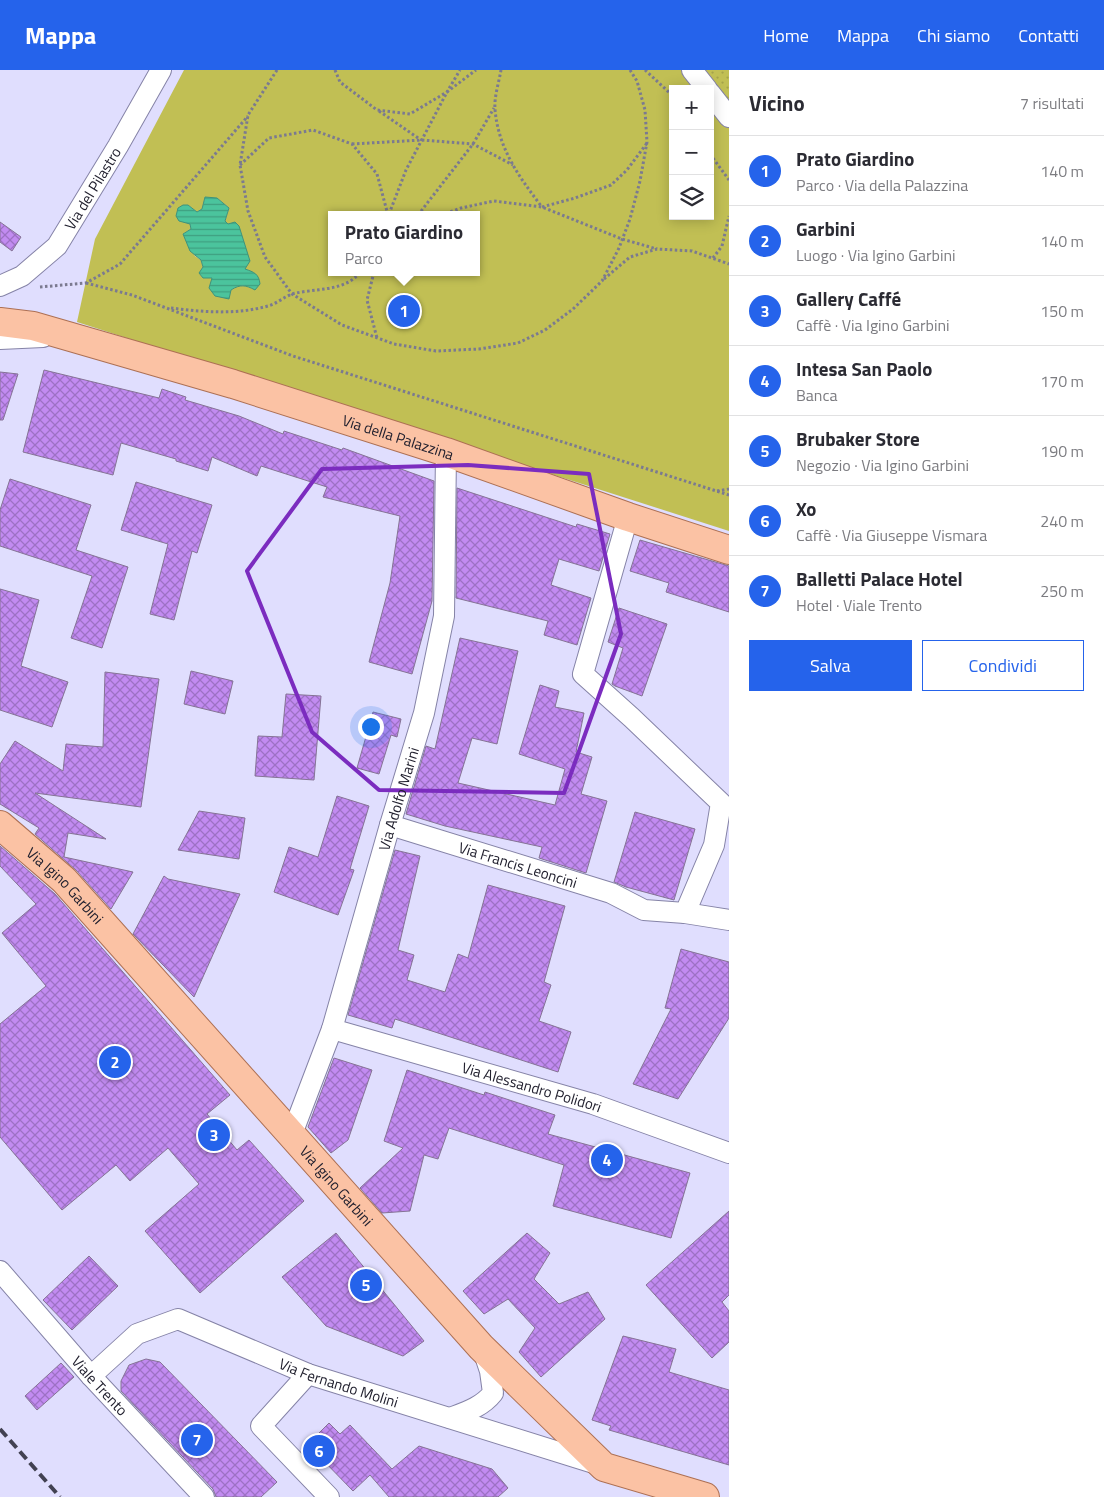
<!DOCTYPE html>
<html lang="it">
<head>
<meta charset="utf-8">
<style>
	body { margin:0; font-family:"Titillium Web",sans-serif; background:#f2f2f3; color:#2b2b33 }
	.controls { position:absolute; right:15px; top:15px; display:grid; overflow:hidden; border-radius:0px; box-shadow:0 2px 12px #0003 }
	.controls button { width:45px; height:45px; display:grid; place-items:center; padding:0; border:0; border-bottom:1px solid #e1e1e2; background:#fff; color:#2b2b33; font:25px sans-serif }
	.you { position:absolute; left:370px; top:656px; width:18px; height:18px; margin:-12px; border:4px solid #fff; border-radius:50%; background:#1a73e8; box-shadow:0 0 0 8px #1a73e833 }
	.badge { display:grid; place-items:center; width:32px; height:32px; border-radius:50%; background:#2563eb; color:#fff; font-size:16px; font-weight:700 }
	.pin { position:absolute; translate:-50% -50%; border:2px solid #fff; box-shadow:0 1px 5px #0006 }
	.popup { position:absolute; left:328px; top:141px; width:152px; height:65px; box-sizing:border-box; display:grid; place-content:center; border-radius:0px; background:#fff; filter:drop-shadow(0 1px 4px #0005); font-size:16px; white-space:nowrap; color:#7c7c81 }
	.popup b { font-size:19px; color:#2b2b33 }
	.popup::after { content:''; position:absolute; left:50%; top:100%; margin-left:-10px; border:10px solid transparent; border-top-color:#fff }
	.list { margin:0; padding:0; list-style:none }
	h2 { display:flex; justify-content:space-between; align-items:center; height:65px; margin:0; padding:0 20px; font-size:21px }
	h2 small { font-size:16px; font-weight:400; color:#7c7c81 }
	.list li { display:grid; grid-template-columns:32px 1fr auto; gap:15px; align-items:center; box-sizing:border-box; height:70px; padding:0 20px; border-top:1px solid #e1e1e2 }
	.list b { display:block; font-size:19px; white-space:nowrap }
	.list p { margin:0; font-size:16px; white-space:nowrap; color:#7c7c81 }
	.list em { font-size:16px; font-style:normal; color:#7c7c81 }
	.actions { display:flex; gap:10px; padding:15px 20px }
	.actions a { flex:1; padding:11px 0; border:1px solid #2563eb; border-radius:0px; text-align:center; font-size:18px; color:#2563eb }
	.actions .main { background:#2563eb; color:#fff }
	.icon { flex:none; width:28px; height:28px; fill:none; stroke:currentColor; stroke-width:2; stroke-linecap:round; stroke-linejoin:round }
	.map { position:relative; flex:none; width:729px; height:1427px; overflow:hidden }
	header { display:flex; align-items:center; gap:30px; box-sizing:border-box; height:70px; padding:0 25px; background:#2563eb; color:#fff }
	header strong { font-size:24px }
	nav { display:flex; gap:28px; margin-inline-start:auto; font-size:18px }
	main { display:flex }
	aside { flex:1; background:#fff }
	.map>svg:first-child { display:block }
	.grass { fill:url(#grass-dots) }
	.green { fill:#c1bf54; fill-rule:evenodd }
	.water { fill:url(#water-rules); stroke:#3f937c }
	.building { fill:url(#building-cross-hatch); stroke:#857395 }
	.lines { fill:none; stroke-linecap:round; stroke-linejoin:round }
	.street-casing { stroke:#8583a7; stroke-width:22 }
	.primary-casing { stroke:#ad7054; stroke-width:30 }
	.path { stroke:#7b7a90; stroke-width:3; stroke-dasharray:2.5 2.5; stroke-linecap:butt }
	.street { stroke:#fff; stroke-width:20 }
	.primary { stroke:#fbc2a4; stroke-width:28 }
	.rail { stroke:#424152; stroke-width:4; stroke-dasharray:10 5; stroke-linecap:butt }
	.marked { fill:none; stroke:#7b2cbf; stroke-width:4; stroke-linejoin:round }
	.labels { text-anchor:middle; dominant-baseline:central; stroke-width:4; stroke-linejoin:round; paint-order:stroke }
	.street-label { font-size:15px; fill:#22212f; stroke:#fff }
</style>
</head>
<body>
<header>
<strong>Mappa</strong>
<nav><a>Home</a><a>Mappa</a><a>Chi siamo</a><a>Contatti</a></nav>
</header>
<main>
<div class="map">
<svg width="729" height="1427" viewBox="0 0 729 1427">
	<defs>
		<pattern id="grass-dots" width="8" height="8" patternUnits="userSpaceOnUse" patternTransform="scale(1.25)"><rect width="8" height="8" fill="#c1bf54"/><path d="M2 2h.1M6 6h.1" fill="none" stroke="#a6a44a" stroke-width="1.8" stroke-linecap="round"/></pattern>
		<pattern id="water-rules" width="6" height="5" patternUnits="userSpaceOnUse" patternTransform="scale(1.25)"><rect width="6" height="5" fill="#4bc49d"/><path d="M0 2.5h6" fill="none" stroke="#3e9f80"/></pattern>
		<pattern id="building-cross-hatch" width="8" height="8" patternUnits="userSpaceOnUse" patternTransform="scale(1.25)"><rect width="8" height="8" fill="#c28bf1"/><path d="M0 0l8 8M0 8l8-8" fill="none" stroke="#9d71c4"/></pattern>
	</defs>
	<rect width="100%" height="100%" fill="#e0defe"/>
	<!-- grass -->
	<polygon class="grass" points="703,0 729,0 729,30 727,30"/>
	<!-- green -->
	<path class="green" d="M184 0H686L700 19H673V146H710V33L729 58V461L77 252 95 169ZM205 128H217L229 138 225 151 228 154 245 199 247 216 238 215 231 220 213 207 203 208 200 204 203 197 201 190 195 186 183 164 191 159 188 135 197 142 202 139ZM332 145H476V202H332Z"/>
	<!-- water -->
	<path class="water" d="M205 127 217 128 229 138 225 151 228 154 235 152 239 156 250 191 245 199C254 202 259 204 260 214L255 220C246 215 240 214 231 220L229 229 215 226 209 218 212 208H203L199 203 203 197 201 190 190 181 183 164 191 159 190 154 179 151 176 146 178 138 183 135H188L197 142 202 139Z"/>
	<!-- building -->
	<g class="building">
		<polygon points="0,152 21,167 12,181 0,172"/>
		<polygon points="44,300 159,328 162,319 186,327 185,330 239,346 283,364 284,361 342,380 343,378 434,411 432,531 412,604 369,592 390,513 400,446 323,427 327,417 261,396 257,406 212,387 208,401 176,391 176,389 121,373 113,405 23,382"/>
		<polygon points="0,302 18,304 3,350 0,350"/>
		<polygon points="10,409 91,435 76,480 128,497 102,578 71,568 92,506 0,476 0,440"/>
		<polygon points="136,412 212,435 197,483 192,481 174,550 150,544 168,474 121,460"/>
		<polygon points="457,418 576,457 577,454 610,464 599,501 559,489 551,515 591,528 577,575 544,565 548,551 456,528"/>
		<polygon points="640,470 729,496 729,542 666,522 669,513 630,501"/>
		<polygon points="0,519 39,530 21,596 68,612 52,657 0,640"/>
		<polygon points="619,538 667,554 642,626 615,616 612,614 623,578 608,572"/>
		<polygon points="460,568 518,581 497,674 472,668 458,713 555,735 565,699 519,684 540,615 559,621 555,637 584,643 576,682 592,687 581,724 607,731 586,803 539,788 542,777 445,756 406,744 426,676 435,679"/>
		<polygon points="191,601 233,611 225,644 184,634"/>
		<polygon points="105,602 159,609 141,737 35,723 106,769 68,763 64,787 133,802 111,839 76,800 35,764 39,758 0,734 0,694 15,671 63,701 66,674 103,677"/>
		<polygon points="286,624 321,626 314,710 255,706 258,666 282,667"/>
		<polygon points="373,642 401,649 397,667 391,665 379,704 357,698"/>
		<polygon points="337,726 369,736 350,799 354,800 338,845 274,822 289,777 318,787"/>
		<polygon points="199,741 245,748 239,789 178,780"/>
		<polygon points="635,742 695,759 674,830 626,817 614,812"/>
		<polygon points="0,776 55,824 230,1025 207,1044 237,1080 249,1070 304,1131 200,1223 145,1161 199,1114 168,1078 130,1111 116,1095 62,1140 0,1067 0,954 46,916 2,863 36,834 0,796"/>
		<polygon points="395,780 420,786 398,880 414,885 407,910 445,922 458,884 468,888 488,815 565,836 544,912 551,915 539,951 571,962 558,1002 395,949 392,958 348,945"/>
		<polygon points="164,806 168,809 240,824 194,927 133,864"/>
		<polygon points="681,879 729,892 729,948 678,1029 633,1014 671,939 665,938"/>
		<polygon points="334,988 372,1000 348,1070 331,1083 308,1057"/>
		<polygon points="407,1000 484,1025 485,1022 555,1045 548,1064 690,1103 671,1168 553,1136 564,1095 449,1058 438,1089 424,1085 410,1141 382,1143 360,1118 403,1078 384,1071"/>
		<polygon points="729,1141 729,1225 722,1232 729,1241 729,1272 712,1288 646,1215"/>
		<polygon points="336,1163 424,1271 403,1286 326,1256 282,1207"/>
		<polygon points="527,1163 550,1183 534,1209 559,1234 588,1222 605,1249 541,1307 519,1282 535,1258 508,1229 484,1244 463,1221"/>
		<polygon points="89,1186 118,1216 72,1260 43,1230"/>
		<polygon points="623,1266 676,1279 669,1302 729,1320 729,1395 609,1360 611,1356 592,1350"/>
		<polygon points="146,1289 160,1292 277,1412 261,1427 216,1427 213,1419 121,1321 121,1311 129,1295"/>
		<polygon points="61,1293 74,1307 37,1340 25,1326"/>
		<polygon points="329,1353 340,1364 350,1355 392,1399 419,1376 492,1399 508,1418 498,1427 389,1427 370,1405 353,1421 318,1385 327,1377 316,1366"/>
	</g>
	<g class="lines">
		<defs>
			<g id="street">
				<polyline points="692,0 707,19"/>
				<polyline points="710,23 729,47"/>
				<path id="s1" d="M0 216 22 206 57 176 118 76 161 0"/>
				<polyline points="0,269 43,267"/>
				<path id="s2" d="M390 755 611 823 644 840 685 843 714 775 721 733 632 648 583 604 628 447"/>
				<polyline points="685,843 729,850"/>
				<path id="s3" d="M332 959 593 1034 729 1083"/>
				<path id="s4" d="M292 1064 332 959 390 755 424 643 444 546 446 382"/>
				<path id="s5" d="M0 1201 91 1306 204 1427"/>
				<polyline points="308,1304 261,1356 329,1427"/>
				<path id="s6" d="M91 1306 137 1264 178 1249 308 1304 600 1395"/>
				<path d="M450 1348C466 1342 482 1337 493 1323L490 1301 483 1280"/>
			</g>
			<g id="primary">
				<path id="s7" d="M0 252 33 256 233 314 446 382 628 447 729 480"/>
				<path id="s8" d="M0 755 64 810 481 1277 604 1397 705 1427"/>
			</g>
		</defs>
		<!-- street casing -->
		<use href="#street" class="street-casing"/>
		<!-- primary casing -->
		<use href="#primary" class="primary-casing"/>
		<!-- path -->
		<g class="path">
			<polyline points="277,0 248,45 240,95 248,141 265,187 292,224 342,255 394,274 436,281 479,279 518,273 545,260 573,239 602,211 619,178 630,149 640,111 647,72 645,40 637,11 630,0"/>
			<polyline points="335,0 340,12 377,40 410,44 447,22 460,0"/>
			<path d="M501 0C499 12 494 27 495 39 498 78 519 107 542 137L575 128 611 115 627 100 647 73"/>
			<polyline points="645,0 673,26"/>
			<polyline points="379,41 421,70"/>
			<polyline points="352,74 422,70 473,74 513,95"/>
			<polyline points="710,84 729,110"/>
			<polyline points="240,95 269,68 313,60 352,74 377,104 388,145"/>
			<polyline points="389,144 406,100 447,22 476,0"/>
			<polyline points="418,145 473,74 494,38"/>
			<polyline points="441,145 461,138 494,131 542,137 622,169 657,179"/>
			<polyline points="713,188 722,176 729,146"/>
			<polyline points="374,202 367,230 377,268"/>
			<polyline points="604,209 630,187 657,179 692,181 729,194"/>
			<polyline points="86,213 132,225 293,286 729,425"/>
			<polyline points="40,217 86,213 120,194 248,46"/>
			<path d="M171 238C203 242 236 245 268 236 276 234 284 227 292 224 314 218 346 222 360 202"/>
			<polyline points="717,421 729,419"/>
		</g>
		<!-- street -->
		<use href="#street" class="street"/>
		<!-- primary -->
		<use href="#primary" class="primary"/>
		<!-- rail -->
		<polyline class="rail" points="0,1359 60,1427"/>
	</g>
	<!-- marked area -->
	<path class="marked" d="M468 395 589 404 621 564 564 723 379 720 312 662 247 501 322 399Z"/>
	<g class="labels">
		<!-- street labels -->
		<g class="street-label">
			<text stroke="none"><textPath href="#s1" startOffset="138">Via del Pilastro</textPath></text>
			<text stroke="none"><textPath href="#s7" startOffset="415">Via della Palazzina</textPath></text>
			<text stroke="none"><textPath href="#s4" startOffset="352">Via Adolfo Marini</textPath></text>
			<text stroke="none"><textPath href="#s2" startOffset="134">Via Francis Leoncini</textPath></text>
			<text stroke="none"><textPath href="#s8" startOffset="89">Via Igino Garbini</textPath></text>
			<text stroke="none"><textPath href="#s3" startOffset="208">Via Alessandro Polidori</textPath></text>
			<text stroke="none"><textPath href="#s8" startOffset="494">Via Igino Garbini</textPath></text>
			<text stroke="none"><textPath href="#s6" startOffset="279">Via Fernando Molini</textPath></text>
			<text stroke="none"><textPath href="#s5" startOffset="152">Viale Trento</textPath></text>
		</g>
	</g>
</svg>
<div class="controls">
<button>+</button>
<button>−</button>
<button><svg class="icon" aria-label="layers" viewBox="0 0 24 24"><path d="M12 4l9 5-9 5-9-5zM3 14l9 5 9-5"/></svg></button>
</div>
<div class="you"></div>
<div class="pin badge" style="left:404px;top:241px">1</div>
<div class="popup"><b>Prato Giardino</b>Parco</div>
<div class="pin badge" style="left:115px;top:992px">2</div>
<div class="pin badge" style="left:214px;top:1065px">3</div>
<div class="pin badge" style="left:607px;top:1090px">4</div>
<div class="pin badge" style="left:366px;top:1215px">5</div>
<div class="pin badge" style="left:319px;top:1381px">6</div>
<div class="pin badge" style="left:197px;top:1370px">7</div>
</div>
<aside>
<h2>Vicino<small>7 risultati</small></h2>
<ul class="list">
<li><span class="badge">1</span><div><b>Prato Giardino</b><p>Parco · Via della Palazzina</p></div><em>140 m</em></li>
<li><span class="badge">2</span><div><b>Garbini</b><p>Luogo · Via Igino Garbini</p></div><em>140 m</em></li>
<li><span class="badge">3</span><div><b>Gallery Caffé</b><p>Caffè · Via Igino Garbini</p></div><em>150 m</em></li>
<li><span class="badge">4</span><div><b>Intesa San Paolo</b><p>Banca</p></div><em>170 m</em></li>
<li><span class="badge">5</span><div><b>Brubaker Store</b><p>Negozio · Via Igino Garbini</p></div><em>190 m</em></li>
<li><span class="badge">6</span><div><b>Xo</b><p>Caffè · Via Giuseppe Vismara</p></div><em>240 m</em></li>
<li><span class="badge">7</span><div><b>Balletti Palace Hotel</b><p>Hotel · Viale Trento</p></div><em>250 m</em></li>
</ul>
<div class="actions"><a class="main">Salva</a><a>Condividi</a></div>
</aside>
</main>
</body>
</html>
